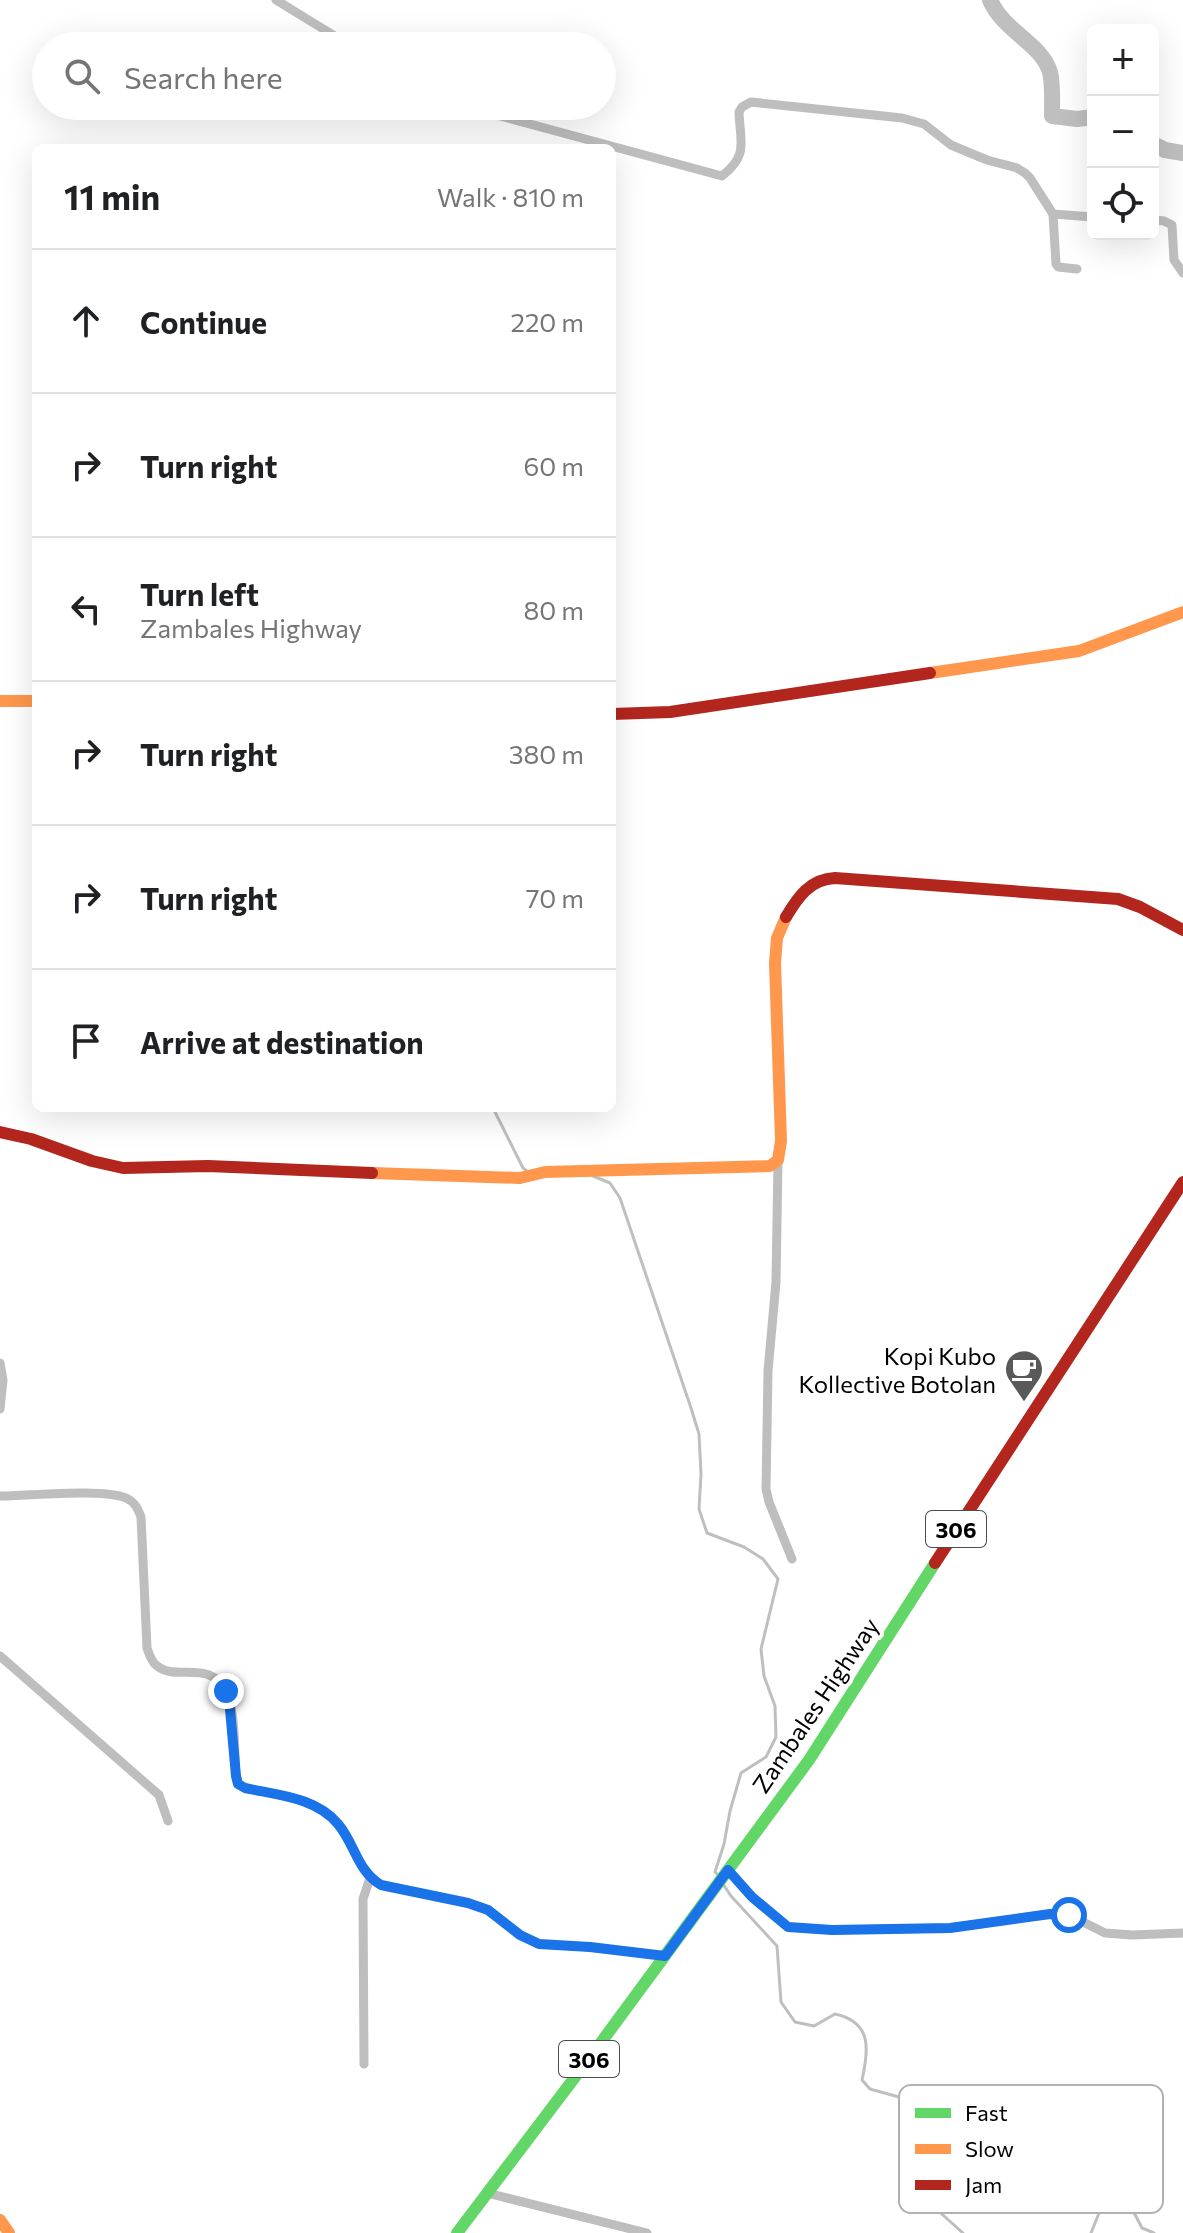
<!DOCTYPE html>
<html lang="en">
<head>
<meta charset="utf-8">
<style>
	body { margin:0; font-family:Commissioner,sans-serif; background:#f6f6f6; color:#202124 }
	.controls { position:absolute; right:24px; top:24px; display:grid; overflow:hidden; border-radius:12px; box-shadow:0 8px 32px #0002 }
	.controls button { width:72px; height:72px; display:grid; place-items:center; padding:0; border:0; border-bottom:2px solid #e0e0e0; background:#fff; color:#202124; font:40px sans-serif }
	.stop { position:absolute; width:24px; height:24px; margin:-18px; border:6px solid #1a73e8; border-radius:50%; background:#fff }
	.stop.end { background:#1a73e8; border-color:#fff; box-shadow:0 2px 8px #0008 }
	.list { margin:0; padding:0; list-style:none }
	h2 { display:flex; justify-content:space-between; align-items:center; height:104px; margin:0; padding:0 32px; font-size:34px }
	h2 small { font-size:26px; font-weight:400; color:#757577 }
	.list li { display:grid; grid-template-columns:52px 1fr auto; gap:24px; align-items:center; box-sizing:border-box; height:144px; padding:0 32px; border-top:2px solid #e0e0e0 }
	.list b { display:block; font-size:30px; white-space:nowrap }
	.list p { margin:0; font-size:26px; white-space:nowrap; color:#757577 }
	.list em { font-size:26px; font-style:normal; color:#757577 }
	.icon { flex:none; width:44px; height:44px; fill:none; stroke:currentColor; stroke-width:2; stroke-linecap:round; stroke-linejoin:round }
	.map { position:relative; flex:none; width:1183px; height:2233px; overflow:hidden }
	.search { position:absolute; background:#fff; box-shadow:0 8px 32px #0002; left:32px; top:32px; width:584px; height:88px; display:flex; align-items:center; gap:20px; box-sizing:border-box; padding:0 28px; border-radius:44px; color:#757577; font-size:30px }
	.panel { position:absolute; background:#fff; box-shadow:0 8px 32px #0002; left:32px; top:144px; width:584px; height:968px; border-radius:12px }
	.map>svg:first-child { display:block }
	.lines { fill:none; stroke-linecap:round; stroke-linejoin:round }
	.stream { stroke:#bfbfbf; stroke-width:3 }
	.river { stroke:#bfbfbf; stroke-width:16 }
	.street { stroke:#bebebe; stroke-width:9 }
	.fast { stroke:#63d668; stroke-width:12 }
	.slow { stroke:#ff974d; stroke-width:12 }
	.jam { stroke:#b3261e; stroke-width:12 }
	.route { stroke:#1a73e8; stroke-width:10 }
	.labels { text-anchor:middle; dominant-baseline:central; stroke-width:8; stroke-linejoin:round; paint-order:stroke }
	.shield { fill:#fff; stroke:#4c4c4c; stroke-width:2 }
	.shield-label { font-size:22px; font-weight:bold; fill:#000 }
	.poi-label { font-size:24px; fill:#000; stroke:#fff; text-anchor:end }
	.street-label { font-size:24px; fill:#000; stroke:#fff }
	.key { fill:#fff; stroke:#b2b2b2; stroke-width:2 }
	.key-label { font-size:22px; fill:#000 }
</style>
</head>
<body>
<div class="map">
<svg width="1183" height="2233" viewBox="0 0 1183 2233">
	<rect width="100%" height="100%" fill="#fff"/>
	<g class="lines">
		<!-- stream -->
		<g class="stream">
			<polyline points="493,1108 523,1168 527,1171"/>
			<polyline points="593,1176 610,1183 620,1198 691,1408 699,1434 701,1474 699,1509 707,1533 744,1547 763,1559 778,1579 761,1649 764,1676 775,1706 776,1737 766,1757 741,1773 730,1811 724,1844 715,1872 717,1874"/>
			<path d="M723 1884 731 1896 777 1946 781 2002 795 2022 814 2026 835 2014C872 2022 869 2049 862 2080L870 2089 935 2107 955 2106 978 2110 982 2122 973 2143C951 2152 933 2160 919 2178L924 2198 963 2233"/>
			<polyline points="1091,2233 1101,2208 1118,2197 1130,2205 1142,2228 1154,2233"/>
		</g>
		<!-- river -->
		<g class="river">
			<path d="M990 0C1004 32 1041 43 1050 72 1053 85 1052 102 1052 116L1077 119 1093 117"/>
			<polyline points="1153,144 1165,150 1183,153"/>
		</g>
		<!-- street -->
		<g class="street">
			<polyline points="276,0 351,46"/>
			<path d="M463 106 722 176C749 155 740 142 739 112L742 107 751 102 902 118 924 124 951 145 987 160 1017 168 1025 173 1030 178 1053 214 1093 217"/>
			<polyline points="1053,214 1056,264 1058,267 1077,269"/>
			<polyline points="1153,220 1164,221 1172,225 1174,260 1183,273"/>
			<polyline points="778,1160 776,1282 768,1371 766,1489 769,1502 792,1559"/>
			<polyline points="0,1363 3,1380 0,1409"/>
			<path d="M0 1496C29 1496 102 1488 126 1498 135 1502 138 1509 141 1517L147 1648C149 1654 151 1661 156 1665 175 1683 212 1657 227 1694 236 1716 234 1752 236 1776L238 1784 245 1788C276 1795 316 1797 338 1824 355 1844 357 1870 381 1885L468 1903 488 1910 520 1935 539 1944 590 1947 665 1956"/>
			<polyline points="0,1656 159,1795 168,1821"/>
			<polyline points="728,1870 752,1897 788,1927 832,1930 950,1928 1050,1914 1069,1915 1105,1933 1132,1935 1183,1933"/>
			<polyline points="364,2064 363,1899 370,1878"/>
			<polyline points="487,2193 647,2233"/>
		</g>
		<!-- fast -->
		<polyline class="fast" points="457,2233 594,2052 809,1760 935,1563"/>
		<!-- slow -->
		<g class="slow">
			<polyline points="930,673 1079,651 1183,612"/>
			<polyline points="0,701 36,701"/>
			<polyline points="372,1173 520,1178 545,1172 770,1166 778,1160 781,1141 775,963 777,938 786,917"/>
			<polyline points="0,2220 9,2233"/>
		</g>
		<!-- jam -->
		<g class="jam">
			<polyline points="612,714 670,712 930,673"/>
			<path d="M786 917C798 897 810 879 835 878L1118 899 1140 907 1183 930"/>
			<polyline points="0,1132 31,1139 92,1161 123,1168 208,1166 372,1173"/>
			<polyline points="935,1563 1183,1182"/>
		</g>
	</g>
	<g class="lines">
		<!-- route -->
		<path class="route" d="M226 1691 229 1698 236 1776 238 1784 245 1788C276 1795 316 1797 338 1824 355 1844 357 1871 381 1885L468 1903 488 1910 520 1935 539 1944 590 1947 665 1956 728 1870 752 1897 788 1927 832 1930 950 1928 1050 1914 1069 1915"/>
	</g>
	<!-- icons -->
	<defs>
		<symbol id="cafe-pin" viewBox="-11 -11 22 30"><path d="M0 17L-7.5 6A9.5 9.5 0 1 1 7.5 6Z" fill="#595959" stroke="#fff"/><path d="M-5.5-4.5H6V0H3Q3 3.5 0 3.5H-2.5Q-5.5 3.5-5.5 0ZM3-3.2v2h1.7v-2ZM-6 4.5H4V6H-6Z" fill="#fff"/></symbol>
	</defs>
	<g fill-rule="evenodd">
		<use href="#cafe-pin" x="1002" y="1347" width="44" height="60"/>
	</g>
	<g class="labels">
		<!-- shield labels -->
		<g class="shield">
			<rect x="926" y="1511" width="60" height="36" rx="6"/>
			<rect x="559" y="2041" width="60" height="36" rx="6"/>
		</g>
		<g class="shield-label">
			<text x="956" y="1529">306</text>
			<text x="589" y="2059">306</text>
		</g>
		<!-- poi labels -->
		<g class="poi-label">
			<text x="996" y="1355">Kopi Kubo<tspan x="996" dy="28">Kollective Botolan</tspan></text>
		</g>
		<!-- street labels -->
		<g class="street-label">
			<text transform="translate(815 1705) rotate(-56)">Zambales Highway</text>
		</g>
	</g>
	<!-- legend -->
	<rect x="899" y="2085" width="264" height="128" rx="12" class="key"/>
	<rect x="915" y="2108" width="36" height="10" fill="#63d668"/>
	<rect x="915" y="2144" width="36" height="10" fill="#ff974d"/>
	<rect x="915" y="2180" width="36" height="10" fill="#b3261e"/>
	<g class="key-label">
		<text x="965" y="2121">Fast</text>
		<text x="965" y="2157">Slow</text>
		<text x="965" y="2193">Jam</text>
	</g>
</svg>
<div class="controls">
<button>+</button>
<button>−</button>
<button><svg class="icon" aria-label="locate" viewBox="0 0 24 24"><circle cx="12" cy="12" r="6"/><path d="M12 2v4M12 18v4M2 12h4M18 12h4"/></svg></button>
</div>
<div class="stop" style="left:1069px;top:1915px"></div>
<div class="stop end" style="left:226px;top:1691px"></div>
<div class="search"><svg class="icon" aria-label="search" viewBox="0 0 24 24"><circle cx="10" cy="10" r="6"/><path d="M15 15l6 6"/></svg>Search here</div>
<section class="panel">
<h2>11 min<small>Walk · 810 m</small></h2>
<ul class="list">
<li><svg class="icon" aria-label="ahead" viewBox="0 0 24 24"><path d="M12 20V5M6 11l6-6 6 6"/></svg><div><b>Continue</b></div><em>220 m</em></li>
<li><svg class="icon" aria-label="right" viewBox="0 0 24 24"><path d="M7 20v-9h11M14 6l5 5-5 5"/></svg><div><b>Turn right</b></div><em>60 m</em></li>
<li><svg class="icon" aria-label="left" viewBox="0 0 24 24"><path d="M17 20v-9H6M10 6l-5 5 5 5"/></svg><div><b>Turn left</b><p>Zambales Highway</p></div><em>80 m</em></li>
<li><svg class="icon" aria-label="right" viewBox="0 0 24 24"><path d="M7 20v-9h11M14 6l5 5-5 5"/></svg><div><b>Turn right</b></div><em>380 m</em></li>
<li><svg class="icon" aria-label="right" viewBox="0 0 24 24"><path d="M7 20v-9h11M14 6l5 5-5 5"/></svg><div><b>Turn right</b></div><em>70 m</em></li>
<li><svg class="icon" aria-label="arrive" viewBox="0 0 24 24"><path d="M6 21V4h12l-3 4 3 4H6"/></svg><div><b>Arrive at destination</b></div></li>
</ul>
</section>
</div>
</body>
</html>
